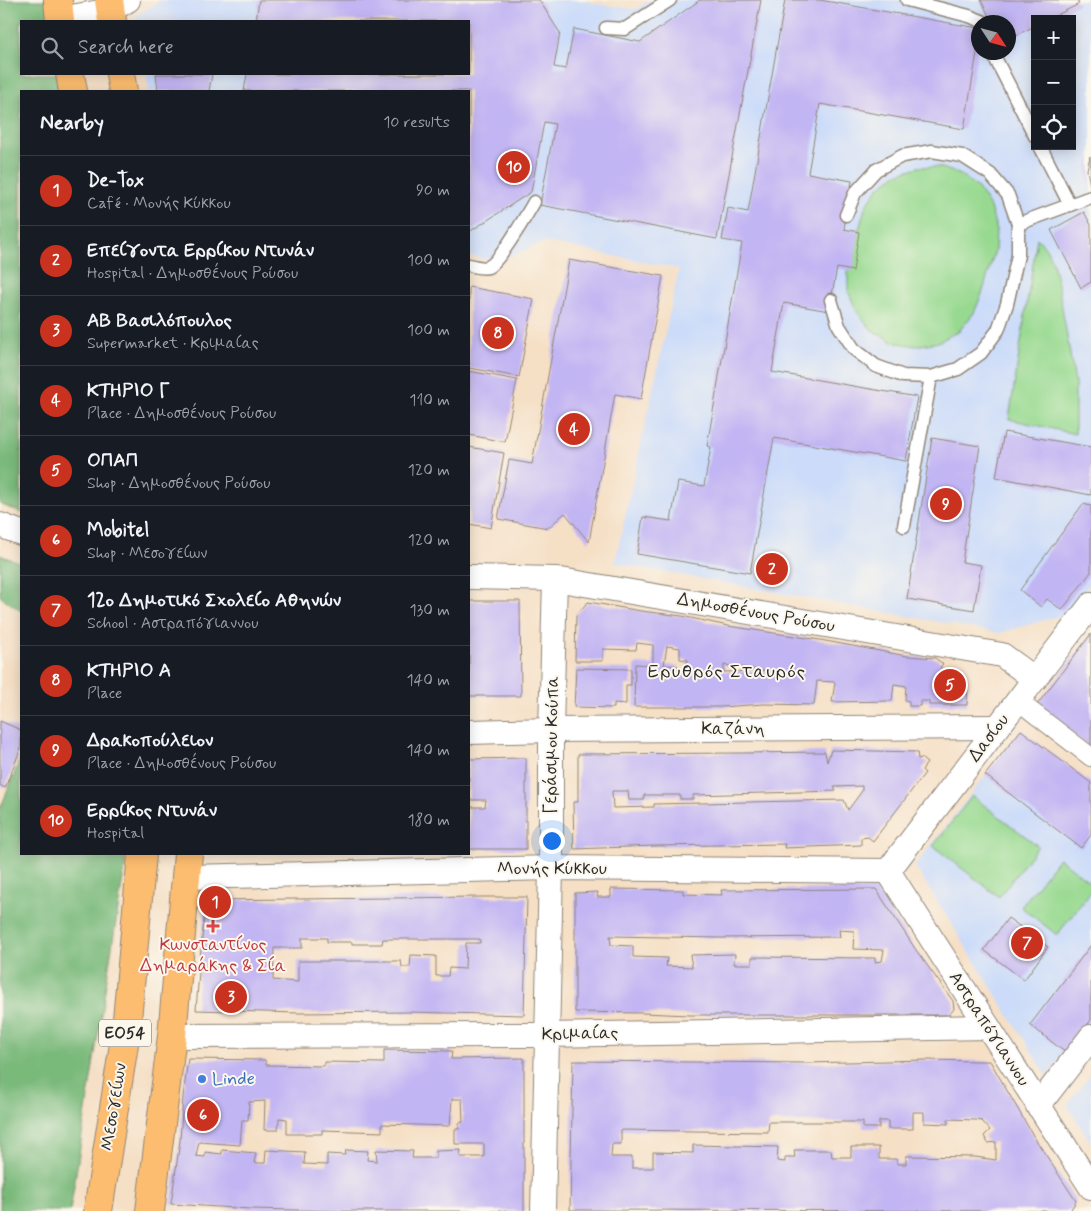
<!DOCTYPE html>
<html lang="en">
<head>
<meta charset="utf-8">
<style>
	body { margin:0; font-family:Mynerve,sans-serif; background:#242831; color:#f1f3f6 }
	.controls { position:absolute; right:15px; top:15px; display:grid; overflow:hidden; border-radius:0px; box-shadow:0 2px 12px #0003 }
	.controls button { width:45px; height:45px; display:grid; place-items:center; padding:0; border:0; border-bottom:1px solid #363941; background:#171b24; color:#f1f3f6; font:25px sans-serif }
	.compass { position:absolute; left:971px; top:15px; width:45px; height:45px; border-radius:50%; background:#171b24; box-shadow:0 2px 12px #0003; rotate:126deg }
	.you { position:absolute; left:551px; top:840px; width:18px; height:18px; margin:-12px; border:4px solid #fff; border-radius:50%; background:#1a73e8; box-shadow:0 0 0 8px #1a73e833 }
	.badge { display:grid; place-items:center; width:32px; height:32px; border-radius:50%; background:#c8321e; color:#fff; font-size:16px; font-weight:700 }
	.pin { position:absolute; translate:-50% -50%; border:2px solid #fff; box-shadow:0 1px 5px #0006 }
	.list { margin:0; padding:0; list-style:none }
	h2 { display:flex; justify-content:space-between; align-items:center; height:65px; margin:0; padding:0 20px; font-size:21px }
	h2 small { font-size:16px; font-weight:400; color:#9ea1a6 }
	.list li { display:grid; grid-template-columns:32px 1fr auto; gap:15px; align-items:center; box-sizing:border-box; height:70px; padding:0 20px; border-top:1px solid #363941 }
	.list b { display:block; font-size:19px; white-space:nowrap }
	.list p { margin:0; font-size:16px; white-space:nowrap; color:#9ea1a6 }
	.list em { font-size:16px; font-style:normal; color:#9ea1a6 }
	.icon { flex:none; width:28px; height:28px; fill:none; stroke:currentColor; stroke-width:2; stroke-linecap:round; stroke-linejoin:round }
	.map { position:relative; flex:none; width:1091px; height:1211px; overflow:hidden }
	.search { position:absolute; background:#171b24; box-shadow:0 2px 12px #0003; left:20px; top:20px; width:450px; height:55px; display:flex; align-items:center; gap:12px; box-sizing:border-box; padding:0 18px; border-radius:0px; color:#9ea1a6; font-size:19px }
	.panel { position:absolute; background:#171b24; box-shadow:0 2px 12px #0003; left:20px; top:90px; width:450px; height:765px; border-radius:0px }
	.map>svg:first-child { display:block }
	.built { fill:#cbdbf9; fill-rule:evenodd }
	.green { fill:#97d990; stroke:#61825e }
	.forest { fill:#79b97a; stroke:#527252 }
	.building { fill:#c2b5f3; fill-rule:evenodd }
	.lines { fill:none; stroke-linecap:round; stroke-linejoin:round }
	.service-casing { stroke:#908578; stroke-width:15 }
	.pedestrian-casing { stroke:#908578; stroke-width:20 }
	.minor-casing { stroke:#908578; stroke-width:26 }
	.primary-casing { stroke:#908578; stroke-width:30 }
	.service { stroke:#fff; stroke-width:12 }
	.pedestrian { stroke:#fff; stroke-width:18 }
	.minor { stroke:#fff; stroke-width:24 }
	.primary { stroke:#fcbd6f; stroke-width:28 }
	.health-dot { fill:#e0444e; stroke:#fbf7ec; stroke-width:2 }
	.shop-dot { fill:#3f7fe0; stroke:#fbf7ec; stroke-width:2 }
	.labels { text-anchor:middle; dominant-baseline:central; stroke-width:4; stroke-linejoin:round; paint-order:stroke }
	.shield { fill:#fbf7ec; stroke:#696865; stroke-width:1 }
	.shield-label { font-size:16px; font-weight:bold; fill:#2b2b2b }
	.street-label { font-size:18px; fill:#2b2b2b; stroke:#fbf7ec }
	.health-label { font-size:18px; fill:#be3a42; stroke:#fbf7ec }
	.shop-label { font-size:18px; fill:#366cbe; stroke:#fbf7ec; text-anchor:start }
	.neighbourhood-label { font-size:19px; letter-spacing:1px; fill:#2b2b2b; stroke:#fbf7ec }
</style>
</head>
<body>
<div class="map">
<svg width="1091" height="1211" viewBox="0 0 1091 1211">
	<rect width="100%" height="100%" fill="#fbf7ec"/>
	<filter id="ink" filterUnits="userSpaceOnUse"><feTurbulence type="fractalNoise" baseFrequency=".02" numOctaves="2"/><feDisplacementMap in="SourceGraphic" scale="10" xChannelSelector="R" yChannelSelector="G"/><feConvolveMatrix kernelMatrix="1 2 1 2 8 2 1 2 1" color-interpolation-filters="sRGB"/></filter>
	<filter id="wash" filterUnits="userSpaceOnUse"><feTurbulence type="fractalNoise" baseFrequency=".0096" numOctaves="4" result="noise"/><feDisplacementMap in="SourceGraphic" scale="20" xChannelSelector="R" yChannelSelector="G"/><feGaussianBlur stdDeviation="1.12" result="paint"/><feColorMatrix in="noise" values="0 0 0 0 0 0 0 0 0 0 0 0 0 0 0 0 0 1.4 0 .05"/><feComposite in="paint" operator="in"/></filter>
	<g filter="url(#wash)">
		<rect width="100%" height="100%" fill="#f5dfc5"/>
		<!-- built -->
		<g class="built">
			<path d="M162 0H588L590 3 636 9 650 0H1091V583L1066 614 1000 633 615 563 679 269 545 242 499 261 469 256V91H149L146 74H469V21H137L136 15ZM1035 19H1072V146H1035ZM978 22H1008V52H978Z"/>
			<polygon points="1021,730 1091,783 1091,1020 1047,1076 915,866"/>
			<polygon points="1091,1074 1091,1143 1067,1105"/>
		</g>
		<!-- green -->
		<g class="green">
			<polygon points="918,167 940,167 961,175 978,188 990,207 996,228 995,250 983,291 974,313 959,331 938,342 915,346 893,342 872,330 857,312 848,291 848,267 866,205 879,187 897,174"/>
			<polygon points="1037,238 1046,248 1053,263 1058,284 1075,383 1075,434 1009,419"/>
			<polygon points="972,796 1038,846 999,897 933,846"/>
			<polygon points="1059,858 1091,883 1091,891 1057,935 1021,907"/>
		</g>
		<!-- forest -->
		<g class="forest">
			<polygon points="0,0 53,0 56,21 21,21 21,74 64,74 67,91 21,91 21,513 0,504"/>
			<polygon points="0,555 21,563 21,611 0,596"/>
			<polygon points="21,757 21,854 125,854 125,865 70,1211 0,1211 0,807 1,807"/>
		</g>
		<g id="blocks">
			<!-- building -->
			<g class="building">
				<polygon points="259,0 539,0 560,33 554,67 566,69 574,29 640,42 700,0 761,0 717,239 540,205 555,124 544,122 531,192 469,232 469,91 244,91 247,74 469,74 469,21 256,21"/>
				<polygon points="785,0 820,0 978,28 978,47 964,129 820,104 808,173 852,181 844,229 859,232 853,271 837,268 829,311 784,303 772,372 917,397 906,461 774,438 750,573 637,554 643,517 671,521 678,482 704,486 711,447 707,446 742,243 722,240 728,208 748,212"/>
				<polygon points="981,0 1077,0 1079,4 1049,19 1035,19 1035,26 1008,39 1008,22 992,22"/>
				<polygon points="156,74 212,74 209,91 158,91"/>
				<polygon points="1090,156 1091,185 1090,185 1087,170"/>
				<polygon points="1084,212 1091,225 1091,282 1081,288 1051,230"/>
				<polygon points="569,260 663,276 641,399 615,394 589,542 565,513 548,528 498,519 509,460 532,464"/>
				<polygon points="469,287 534,299 519,377 469,368"/>
				<polygon points="469,371 517,380 505,442 469,435"/>
				<polygon points="1004,432 1091,447 1091,495 996,477"/>
				<polygon points="932,438 980,446 962,562 981,565 974,610 907,599"/>
				<polygon points="469,447 504,453 491,528 469,524"/>
				<polygon points="1083,504 1091,506 1091,572 1062,610 1047,599 1041,607 1020,590"/>
				<polygon points="469,601 520,601 521,696 469,696"/>
				<path d="M588 602 641 611 682 616 728 626 820 640 907 656 935 658 943 664 940 667 949 674 952 671 968 684 967 705H929V701H920V706H909V701L905 700 906 686 894 684 892 701 832 702 835 682 817 681 814 705 764 704 721 707H634L635 664 653 665V645L637 643 636 650 603 649V661H575L576 615ZM667 646 680 648V659L688 660 685 672H678V666L664 665ZM724 665 767 671V675L761 674 760 671 724 672Z"/>
				<polygon points="1091,634 1091,748 1036,706"/>
				<polygon points="576,668 631,669 631,685 626,685 626,704 614,703 614,708 574,707"/>
				<polygon points="0,721 21,730 21,748 5,788 0,785"/>
				<polygon points="1021,730 1091,783 1091,835 1081,848 985,775"/>
				<path d="M831 750 917 752 918 759 921 758 927 763 922 770 925 773 873 841 868 837 861 838V845L784 848 785 844 655 846 574 849 573 802H578V754L741 753 825 752 827 762ZM862 786V791L848 810 844 800 654 804V807L613 808 612 791H628L629 800H644V795H680V799H693V795L836 791 834 787Z"/>
				<polygon points="526,758 526,849 469,849 469,807 485,807 486,800 469,800 469,759"/>
				<path d="M611 889 683 890V894L722 895 721 890 876 889 916 950 953 1001 954 1009 949 1015H689L643 1013 575 1012V893L598 892 597 897H611ZM839 930 854 931 853 949 884 950 882 961 875 962V958L752 957V964H734L735 954 690 955 692 967 666 966 667 958 633 957V946L611 945 610 936 721 938 840 937Z"/>
				<path d="M480 897H527L524 1015 409 1012 298 1013 196 1010 201 948 206 900ZM302 938H327V942H352V944H382L383 939H480V943H466L465 969 449 968 448 976H436V956L411 955 410 967H402L401 961H298V982L273 980 274 948H302Z"/>
				<polygon points="1008,918 1048,947 1024,980 984,950"/>
				<polygon points="1091,945 1091,1020 1066,1053 1030,1025"/>
				<path d="M384 1050 452 1051 451 1059 524 1058V1211H339L251 1209 171 1204 180 1141 183 1097 188 1059 265 1060 266 1065 324 1066V1062L384 1063ZM452 1099H462L463 1122 459 1123V1129H455V1144H484V1157H460L461 1150 436 1151V1158H412L413 1151 376 1150 377 1161 367 1160 368 1151 346 1150 345 1155 327 1154V1165L304 1164 305 1152 266 1150 265 1163H254L256 1153 222 1150V1154L205 1152V1157L196 1156 199 1142 240 1145 242 1120H248L249 1102 265 1101 264 1130H278L279 1118 287 1119V1134H322V1130L382 1132V1124L450 1126Z"/>
				<path d="M926 1060 979 1061H990L1034 1137 1076 1201 1070 1211 570 1210 573 1061 808 1063ZM913 1112H924V1123L948 1124V1119L976 1120 982 1121 990 1130 984 1136 988 1143 996 1142V1160L975 1157 906 1156V1164H897V1159H879V1147H851V1157H832L831 1150H794L795 1157H785V1162L777 1161 778 1147 693 1145V1153L653 1152V1168H632V1157H611L612 1144H621V1130L768 1132 769 1122H863V1128H879V1121H888V1129H913Z"/>
			</g>
		</g>
	</g>
	<g filter="url(#ink)">
		<use href="#blocks" fill-opacity="0" stroke="#908578" stroke-width="1"/>
		<g class="lines">
			<defs>
				<g id="service">
					<polyline points="907,0 969,16 982,21 982,22"/>
					<polyline points="606,28 625,29 670,0"/>
					<polyline points="992,52 1035,136"/>
					<polyline points="1040,146 1070,205"/>
					<polyline points="1018,224 1091,197"/>
					<path d="M469 265C474 266 483 269 488 267 499 263 527 214 534 202"/>
					<polyline points="831,300 839,326 854,349 876,366 903,376 931,377 958,369 981,353 998,330 1007,304 1018,255 1018,224 1008,195 990,174 962,156 932,151 902,156 876,170 855,193 846,215"/>
					<polyline points="904,526 931,377"/>
				</g>
				<polyline id="pedestrian" points="1018,701 1091,757"/>
				<g id="minor">
					<polyline points="60,19 111,10 128,0"/>
					<polyline points="0,525 21,533"/>
					<polyline points="469,577 555,579 1002,655 1035,679"/>
					<polyline points="469,732 551,730 998,727"/>
					<polyline points="888,871 1091,1187"/>
					<polyline points="888,871 1091,605"/>
					<polyline points="187,877 551,868 888,871"/>
					<polyline points="172,1036 546,1035 988,1027"/>
					<polyline points="1038,1106 1091,1037"/>
					<polyline points="543,1211 551,868 551,730 555,579"/>
				</g>
				<g id="primary">
					<polyline points="58,0 60,21"/>
					<polyline points="109,0 112,21"/>
					<polyline points="70,74 73,91"/>
					<polyline points="120,74 123,91"/>
					<polyline points="98,1211 126,1031 142,854"/>
					<polyline points="150,1211 172,1036 188,854"/>
				</g>
			</defs>
			<!-- service casing -->
			<use href="#service" class="service-casing"/>
			<!-- pedestrian casing -->
			<use href="#pedestrian" class="pedestrian-casing"/>
			<!-- minor casing -->
			<use href="#minor" class="minor-casing"/>
			<!-- primary casing -->
			<use href="#primary" class="primary-casing"/>
			<!-- service -->
			<use href="#service" class="service"/>
			<!-- pedestrian -->
			<use href="#pedestrian" class="pedestrian"/>
			<!-- minor -->
			<use href="#minor" class="minor"/>
			<!-- primary -->
			<use href="#primary" class="primary"/>
		</g>
	</g>
	<!-- markers -->
	<path class="health-dot" d="M210.5 918.5h5v5h5v5h-5v5h-5v-5h-5v-5h5z"/>
	<circle class="shop-dot" cx="202" cy="1079" r="5"/>
	<g class="labels">
		<!-- shield labels -->
		<rect class="shield" x="99" y="1019.5" width="52" height="27" rx="4"/>
		<g class="shield-label">
			<text x="125" y="1033">ΕΟ54</text>
		</g>
		<!-- street labels -->
		<g class="street-label">
			<text transform="translate(756 613) rotate(10)">Δημοσθένους Ρούσου</text>
			<text x="733" y="729">Καζάνη</text>
			<text transform="translate(989 738) rotate(-53)">Δασίου</text>
			<text transform="translate(552 745) rotate(-89)">Γεράσιμου Κούπα</text>
			<text x="552" y="869">Μονής Κύκκου</text>
			<text transform="translate(989 1029) rotate(57)">Αστραπόγιαννου</text>
			<text transform="translate(580 1034) rotate(-1)">Κριμαίας</text>
			<text transform="translate(114 1107) rotate(-81)">Μεσογείων</text>
		</g>
		<!-- health labels -->
		<g class="health-label">
			<text x="213" y="945">Κωνσταντίνος<tspan x="213" dy="21">Δημαράκης &amp; Σία</tspan></text>
		</g>
		<!-- shop labels -->
		<g class="shop-label">
			<text x="212" y="1079">Linde</text>
		</g>
		<!-- neighbourhood labels -->
		<g class="neighbourhood-label">
			<text x="727" y="671">Ερυθρός Σταυρός</text>
		</g>
	</g>
</svg>
<div class="controls">
<button>+</button>
<button>−</button>
<button><svg class="icon" aria-label="locate" viewBox="0 0 24 24"><circle cx="12" cy="12" r="6"/><path d="M12 2v4M12 18v4M2 12h4M18 12h4"/></svg></button>
</div>
<svg class="compass" viewBox="-18 -18 36 36"><path d="M0-13l5 13h-10z" fill="#e53935"/><path d="M0 13l5-13h-10z" fill="#9ea1a6"/></svg>
<div class="you"></div>
<div class="pin badge" style="left:215px;top:902px">1</div>
<div class="pin badge" style="left:772px;top:569px">2</div>
<div class="pin badge" style="left:231px;top:997px">3</div>
<div class="pin badge" style="left:574px;top:429px">4</div>
<div class="pin badge" style="left:950px;top:685px">5</div>
<div class="pin badge" style="left:203px;top:1115px">6</div>
<div class="pin badge" style="left:1027px;top:943px">7</div>
<div class="pin badge" style="left:498px;top:333px">8</div>
<div class="pin badge" style="left:946px;top:504px">9</div>
<div class="pin badge" style="left:514px;top:167px">10</div>
<div class="search"><svg class="icon" aria-label="search" viewBox="0 0 24 24"><circle cx="10" cy="10" r="6"/><path d="M15 15l6 6"/></svg>Search here</div>
<section class="panel">
<h2>Nearby<small>10 results</small></h2>
<ul class="list">
<li><span class="badge">1</span><div><b>De-Tox</b><p>Café · Μονής Κύκκου</p></div><em>90 m</em></li>
<li><span class="badge">2</span><div><b>Επείγοντα Ερρίκου Ντυνάν</b><p>Hospital · Δημοσθένους Ρούσου</p></div><em>100 m</em></li>
<li><span class="badge">3</span><div><b>ΑΒ Βασιλόπουλος</b><p>Supermarket · Κριμαίας</p></div><em>100 m</em></li>
<li><span class="badge">4</span><div><b>ΚΤΗΡΙΟ Γ</b><p>Place · Δημοσθένους Ρούσου</p></div><em>110 m</em></li>
<li><span class="badge">5</span><div><b>ΟΠΑΠ</b><p>Shop · Δημοσθένους Ρούσου</p></div><em>120 m</em></li>
<li><span class="badge">6</span><div><b>Mobitel</b><p>Shop · Μεσογείων</p></div><em>120 m</em></li>
<li><span class="badge">7</span><div><b>12ο Δημοτικό Σχολείο Αθηνών</b><p>School · Αστραπόγιαννου</p></div><em>130 m</em></li>
<li><span class="badge">8</span><div><b>ΚΤΗΡΙΟ Α</b><p>Place</p></div><em>140 m</em></li>
<li><span class="badge">9</span><div><b>Δρακοπούλειον</b><p>Place · Δημοσθένους Ρούσου</p></div><em>140 m</em></li>
<li><span class="badge">10</span><div><b>Ερρίκος Ντυνάν</b><p>Hospital</p></div><em>180 m</em></li>
</ul>
</section>
</div>
</body>
</html>
